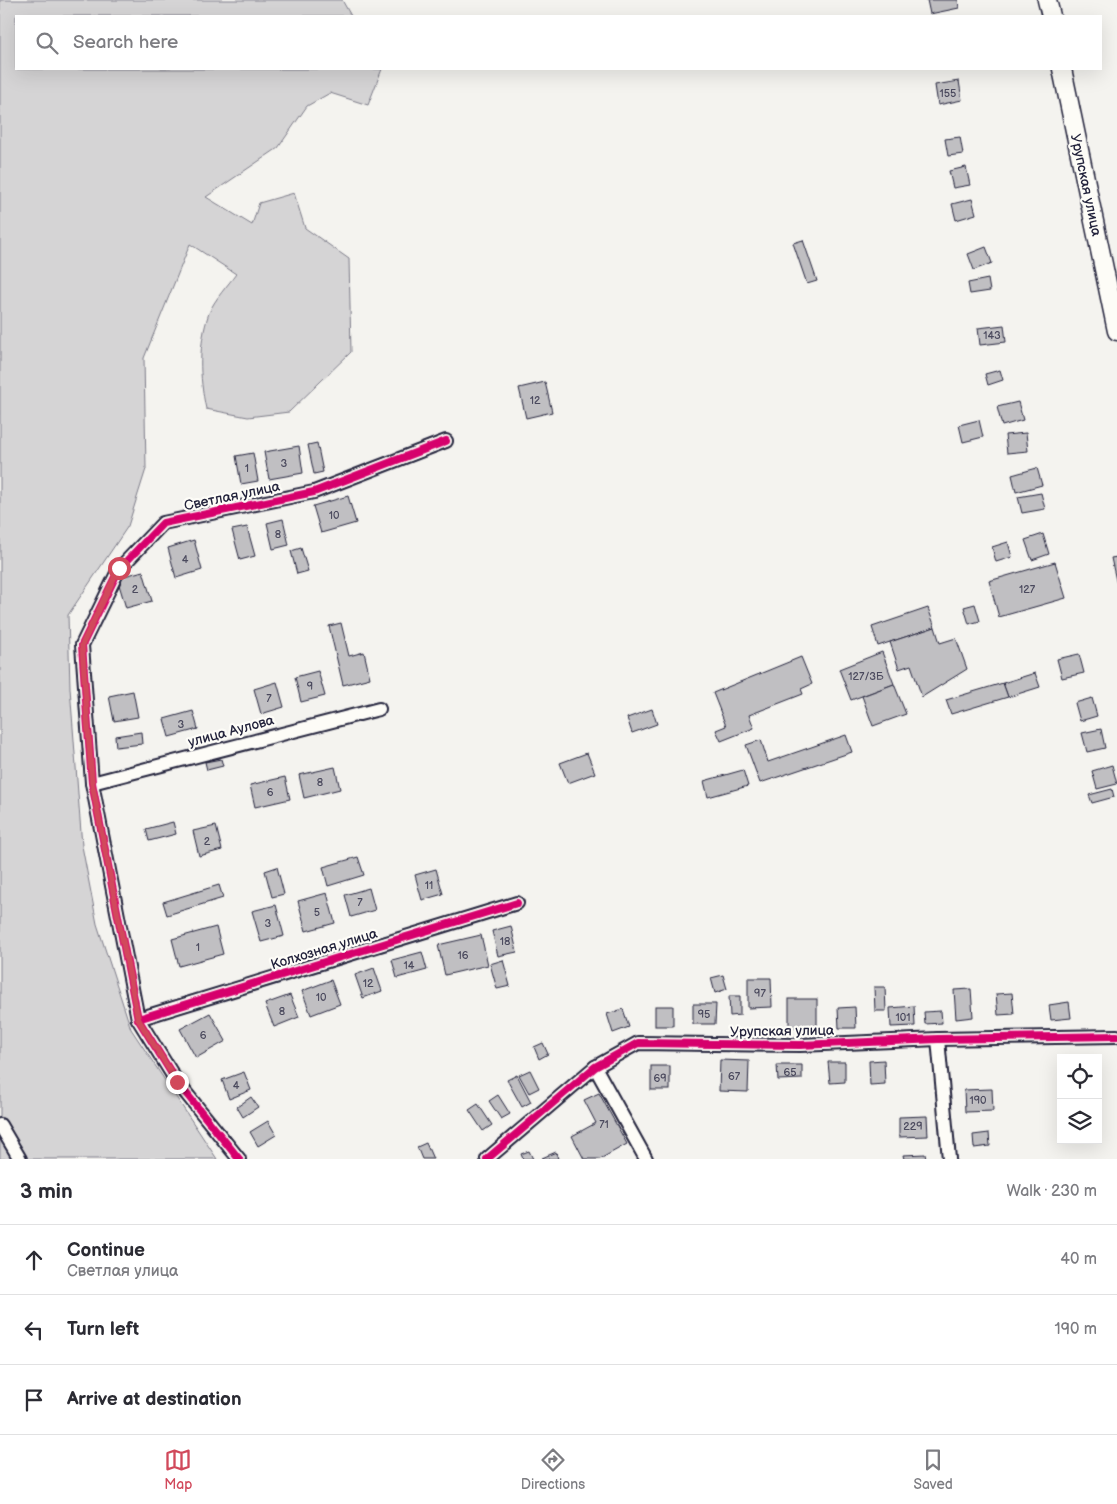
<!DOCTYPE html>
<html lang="en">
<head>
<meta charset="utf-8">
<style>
	body { margin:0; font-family:"Balsamiq Sans",sans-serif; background:#f7f7f7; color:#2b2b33 }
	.controls { position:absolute; right:15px; bottom:15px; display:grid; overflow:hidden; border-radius:0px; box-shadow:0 5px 20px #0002 }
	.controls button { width:45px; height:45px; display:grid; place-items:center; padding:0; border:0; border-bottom:1px solid #e1e1e2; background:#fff; color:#2b2b33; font:25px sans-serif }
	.stop { position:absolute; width:15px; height:15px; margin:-11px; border:4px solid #d1495b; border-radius:50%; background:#fff }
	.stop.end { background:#d1495b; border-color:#fff; box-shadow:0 1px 5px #0008 }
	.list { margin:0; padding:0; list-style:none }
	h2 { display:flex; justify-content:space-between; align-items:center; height:65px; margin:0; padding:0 20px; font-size:21px }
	h2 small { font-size:16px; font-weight:400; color:#7c7c81 }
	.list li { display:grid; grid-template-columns:32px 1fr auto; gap:15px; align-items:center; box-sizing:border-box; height:70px; padding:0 20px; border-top:1px solid #e1e1e2 }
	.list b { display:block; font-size:19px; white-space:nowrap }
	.list p { margin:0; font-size:16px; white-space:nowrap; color:#7c7c81 }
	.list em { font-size:16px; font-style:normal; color:#7c7c81 }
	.icon { flex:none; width:28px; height:28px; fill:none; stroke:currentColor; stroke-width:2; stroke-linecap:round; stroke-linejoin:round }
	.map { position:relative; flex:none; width:1117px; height:1159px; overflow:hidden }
	.search { position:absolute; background:#fff; box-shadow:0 5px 20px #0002; left:15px; right:15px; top:15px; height:55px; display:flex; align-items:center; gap:12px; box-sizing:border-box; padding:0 18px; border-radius:0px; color:#7c7c81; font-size:19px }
	.sheet { height:275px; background:#fff }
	nav { display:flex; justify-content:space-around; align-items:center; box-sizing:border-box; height:70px; border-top:1px solid #e1e1e2; background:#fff; font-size:14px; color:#7c7c81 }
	nav a { display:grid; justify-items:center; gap:2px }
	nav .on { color:#d1495b }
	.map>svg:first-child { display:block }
	.green { fill:#d5d4d5; stroke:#7c7b88 }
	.building { fill:#c0bfc2; stroke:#22223b }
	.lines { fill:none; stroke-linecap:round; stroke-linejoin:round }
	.street-casing { stroke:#22223b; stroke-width:16 }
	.secondary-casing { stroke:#22223b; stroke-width:21 }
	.street { stroke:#fdfcf7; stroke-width:12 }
	.secondary { stroke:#fdfcf7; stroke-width:18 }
	.cycleway-casing { stroke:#fdfcf7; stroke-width:11 }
	.cycleway { stroke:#d6006c; stroke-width:8 }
	.route { stroke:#d1495b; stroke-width:6 }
	.labels { text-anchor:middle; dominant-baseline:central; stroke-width:4.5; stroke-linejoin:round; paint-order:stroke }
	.number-label { font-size:11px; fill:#4a495d }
	.street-label { font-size:14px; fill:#22223b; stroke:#fdfcf7 }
</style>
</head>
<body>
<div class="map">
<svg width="1117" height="1159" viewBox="0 0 1117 1159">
	<rect width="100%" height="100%" fill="#f4f3ef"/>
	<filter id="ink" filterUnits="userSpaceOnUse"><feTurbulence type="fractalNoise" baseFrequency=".02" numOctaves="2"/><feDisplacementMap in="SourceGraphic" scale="10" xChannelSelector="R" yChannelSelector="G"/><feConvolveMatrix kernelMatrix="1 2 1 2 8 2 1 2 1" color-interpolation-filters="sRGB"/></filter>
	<g filter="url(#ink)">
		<!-- green -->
		<path class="green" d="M0 0H342L351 16H16V69H382L368 105 330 93 307 106 278 148 206 197 252 225 259 203 294 193 305 228 349 259 351 352 289 412 248 417 206 409C199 376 198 345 209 313 214 300 228 285 236 274L190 244 144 358 146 469 128 526 68 615 70 688 82 846 97 924 131 1029 217 1159H0Z"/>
		<!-- building -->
		<g class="building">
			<polygon points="927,0 958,0 959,8 930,14"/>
			<polygon points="959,81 962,100 938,105 935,85"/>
			<polygon points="960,137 963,154 948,156 945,139"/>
			<polygon points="966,167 970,185 953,188 949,171"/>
			<polygon points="972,199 976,214 956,220 952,204"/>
			<polygon points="803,240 817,281 807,284 793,243"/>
			<polygon points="986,247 992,263 974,270 968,254"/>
			<polygon points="988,279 990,291 970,294 968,283"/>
			<polygon points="1004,325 1006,342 980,345 978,328"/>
			<polygon points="1000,370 1003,380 988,385 985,374"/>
			<polygon points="545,382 552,412 526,418 519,388"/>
			<polygon points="1018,402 1023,420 1002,426 997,407"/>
			<polygon points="979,420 983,437 963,442 959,425"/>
			<polygon points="1026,433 1028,451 1007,453 1005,435"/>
			<polygon points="317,443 323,472 314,474 308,445"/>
			<polygon points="299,446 303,473 269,479 264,452"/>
			<polygon points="253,453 258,481 241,484 236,456"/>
			<polygon points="1037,468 1042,485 1016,492 1012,475"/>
			<polygon points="1041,493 1045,509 1022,513 1018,497"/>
			<polygon points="348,496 356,523 321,533 313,506"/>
			<polygon points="283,519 289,545 273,549 267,523"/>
			<polygon points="247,527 255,556 240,560 232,530"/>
			<polygon points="1043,534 1049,554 1032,560 1025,540"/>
			<polygon points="194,540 202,570 176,578 168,548"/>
			<polygon points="1008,542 1012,557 996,562 992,547"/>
			<polygon points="301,548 308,571 297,574 291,551"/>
			<polygon points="1117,557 1117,585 1111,558"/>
			<polygon points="1055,562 1066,598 999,617 989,581"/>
			<polygon points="143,571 152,601 126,608 117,578"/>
			<polygon points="975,604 980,621 969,624 964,607"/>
			<polygon points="928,608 935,627 878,646 872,627"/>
			<polygon points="341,623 349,656 364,652 370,678 343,685 329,626"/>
			<polygon points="935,627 940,643 956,638 967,669 922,697 911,665 899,669 890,642"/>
			<polygon points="882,652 894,684 851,700 839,669"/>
			<polygon points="1079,654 1084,673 1062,678 1057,659"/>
			<polygon points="801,657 812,684 801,689 803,694 749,715 754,728 721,741 716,730 726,726 713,693"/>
			<polygon points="318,671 325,696 301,702 295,677"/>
			<polygon points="1035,673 1040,687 1008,697 1003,683"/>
			<polygon points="277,682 284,707 261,714 254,689"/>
			<polygon points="1003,683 1008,697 951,714 946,700"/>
			<polygon points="894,684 906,714 873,726 862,696"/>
			<polygon points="133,691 138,717 114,721 109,696"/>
			<polygon points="1092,698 1097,716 1080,721 1075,703"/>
			<polygon points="652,709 657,724 632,733 627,718"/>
			<polygon points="193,711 198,729 169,737 164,719"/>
			<polygon points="1101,729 1105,748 1087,752 1082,733"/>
			<polygon points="141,732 142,744 116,747 115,736"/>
			<polygon points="846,735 852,752 760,783 746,745 761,740 768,762"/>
			<polygon points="587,753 595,773 568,783 560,763"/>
			<polygon points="221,759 223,766 207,770 205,762"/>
			<polygon points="1112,765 1117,784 1097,789 1092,771"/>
			<polygon points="335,767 340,789 304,798 299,775"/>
			<polygon points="743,770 748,786 708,797 704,781"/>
			<polygon points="285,777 290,799 255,807 250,785"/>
			<polygon points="1112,789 1114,797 1092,803 1089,795"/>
			<polygon points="173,822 176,834 149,841 146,829"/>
			<polygon points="216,826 222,850 199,856 193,831"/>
			<polygon points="358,857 364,875 328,886 323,867"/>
			<polygon points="277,867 284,894 272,897 265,871"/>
			<polygon points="436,869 443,894 422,900 415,875"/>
			<polygon points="219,885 223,898 167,915 163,902"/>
			<polygon points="369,888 375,910 351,917 345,895"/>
			<polygon points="327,893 335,923 306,931 298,901"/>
			<polygon points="276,905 284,936 261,942 252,911"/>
			<polygon points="511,926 517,952 498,956 492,931"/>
			<polygon points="216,927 223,954 179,966 172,939"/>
			<polygon points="481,935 488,965 445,975 438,945"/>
			<polygon points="422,952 427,970 397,978 392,960"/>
			<polygon points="503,960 510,986 497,989 490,964"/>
			<polygon points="374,968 382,991 363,998 355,975"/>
			<polygon points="723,975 727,989 715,993 711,978"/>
			<polygon points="748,978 771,978 772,1007 748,1008"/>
			<polygon points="331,980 340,1004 311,1015 302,991"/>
			<polygon points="874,987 885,987 886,1011 875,1011"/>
			<polygon points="971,989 973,1017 956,1019 954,990"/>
			<polygon points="1012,993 1014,1014 998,1015 996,994"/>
			<polygon points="290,995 299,1017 274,1027 265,1004"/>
			<polygon points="729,996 740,996 740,1015 730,1016"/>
			<rect x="789" y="999" width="28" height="28"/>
			<polygon points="1069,1002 1071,1018 1051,1020 1049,1005"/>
			<polygon points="693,1004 716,1004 715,1024 693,1024"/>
			<rect x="655" y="1006" width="18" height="20"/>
			<polygon points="914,1006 915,1026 891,1027 890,1008"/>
			<polygon points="855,1007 856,1028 839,1028 838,1008"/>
			<polygon points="623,1009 629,1027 613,1033 607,1014"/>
			<polygon points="941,1011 942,1023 925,1024 924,1012"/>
			<polygon points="210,1013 226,1041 196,1058 180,1029"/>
			<polygon points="543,1043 548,1054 539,1059 534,1047"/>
			<polygon points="720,1060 749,1061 748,1092 719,1091"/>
			<polygon points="884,1060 885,1084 870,1085 869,1061"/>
			<polygon points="828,1062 845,1062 845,1082 830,1083"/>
			<polygon points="777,1065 802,1065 802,1079 778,1080"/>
			<rect x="651" y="1066" width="19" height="24"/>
			<polygon points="530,1070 539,1088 529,1093 519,1075"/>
			<polygon points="244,1072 251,1090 229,1099 222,1080"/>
			<polygon points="517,1075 531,1102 522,1107 507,1080"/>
			<polygon points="992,1089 993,1111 965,1112 964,1090"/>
			<polygon points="599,1093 627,1144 600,1159 584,1159 572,1136 596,1123 584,1100"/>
			<polygon points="498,1095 510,1114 501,1119 489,1101"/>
			<polygon points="251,1097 258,1107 243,1117 237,1107"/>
			<polygon points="478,1104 492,1125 483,1131 469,1110"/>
			<polygon points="927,1116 928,1136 899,1137 899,1117"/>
			<polygon points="268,1121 276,1135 258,1146 250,1132"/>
			<polygon points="989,1133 990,1146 974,1148 973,1135"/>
			<polygon points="426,1143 433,1159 422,1159 417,1147"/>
			<polygon points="529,1151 533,1159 523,1159 521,1154"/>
			<polygon points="556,1152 558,1159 542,1159 542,1158"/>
			<polygon points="925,1154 926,1159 904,1159 903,1155"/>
		</g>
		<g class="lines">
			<defs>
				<g id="street">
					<polyline points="92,783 379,709"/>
					<polyline points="138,1019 517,903"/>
					<polyline points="938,1039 949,1159"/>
					<polyline points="595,1067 646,1159"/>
					<polyline points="0,1125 20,1159"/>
					<polyline points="239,1159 177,1082 138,1019 92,783 82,645 119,569 163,523 314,492 446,441"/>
					<polyline points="487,1159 595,1067 638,1043 800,1045 938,1039 1117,1036"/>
				</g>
				<g id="secondary">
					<polyline points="1047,0 1051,16"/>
					<polyline points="1062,69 1117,331"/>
				</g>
			</defs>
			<!-- street casing -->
			<use href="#street" class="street-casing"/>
			<!-- secondary casing -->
			<use href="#secondary" class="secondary-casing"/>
			<!-- street -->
			<use href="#street" class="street"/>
			<!-- secondary -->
			<use href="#secondary" class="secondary"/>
			<defs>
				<g id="cycleway">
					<polyline points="138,1019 517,903"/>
					<polyline points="239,1159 177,1082 138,1019 92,783 82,645 119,569 163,523 314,492 446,441"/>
					<polyline points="487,1159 595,1067 638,1043 800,1045 938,1039 1117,1036"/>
				</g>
			</defs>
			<!-- cycleway casing -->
			<use href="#cycleway" class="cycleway-casing"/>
			<!-- cycleway -->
			<use href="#cycleway" class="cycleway"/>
		</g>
	</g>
	<g class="lines" filter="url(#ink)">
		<!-- route -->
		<polyline class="route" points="119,568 82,645 92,783 138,1019 177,1082"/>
	</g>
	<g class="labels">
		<!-- number labels -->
		<g class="number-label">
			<text x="948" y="93">155</text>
			<text x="992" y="335">143</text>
			<text x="535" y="400">12</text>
			<text x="284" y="463">3</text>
			<text x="247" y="468">1</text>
			<text x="334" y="515">10</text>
			<text x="278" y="534">8</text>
			<text x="185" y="559">4</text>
			<text x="135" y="589">2</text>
			<text x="1027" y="589">127</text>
			<text x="866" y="676">127/3Б</text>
			<text x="310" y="686">9</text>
			<text x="269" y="698">7</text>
			<text x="181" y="724">3</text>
			<text x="320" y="782">8</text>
			<text x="270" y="792">6</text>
			<text x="207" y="841">2</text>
			<text x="429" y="885">11</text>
			<text x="360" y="902">7</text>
			<text x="317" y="912">5</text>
			<text x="268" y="923">3</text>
			<text x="505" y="941">18</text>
			<text x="198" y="947">1</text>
			<text x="463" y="955">16</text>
			<text x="409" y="965">14</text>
			<text x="368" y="983">12</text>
			<text x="760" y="993">97</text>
			<text x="321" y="997">10</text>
			<text x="282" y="1011">8</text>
			<text x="704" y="1014">95</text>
			<text x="903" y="1017">101</text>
			<text x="203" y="1035">6</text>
			<text x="790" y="1072">65</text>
			<text x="734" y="1076">67</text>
			<text x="660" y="1078">69</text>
			<text x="236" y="1085">4</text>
			<text x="978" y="1100">190</text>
			<text x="604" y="1124">71</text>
			<text x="913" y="1126">229</text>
		</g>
		<!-- street labels -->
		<g class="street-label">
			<text transform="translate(1086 185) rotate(78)">Урупская улица</text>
			<text transform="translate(232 496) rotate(-12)">Светлая улица</text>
			<text transform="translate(231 731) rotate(-15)">улица Аулова</text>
			<text transform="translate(324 949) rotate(-17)">Колхозная улица</text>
			<text transform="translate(782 1031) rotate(-1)">Урупская улица</text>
		</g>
	</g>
</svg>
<div class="controls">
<button><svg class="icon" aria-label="locate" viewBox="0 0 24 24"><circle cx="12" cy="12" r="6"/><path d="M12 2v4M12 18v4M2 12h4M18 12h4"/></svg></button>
<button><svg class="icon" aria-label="layers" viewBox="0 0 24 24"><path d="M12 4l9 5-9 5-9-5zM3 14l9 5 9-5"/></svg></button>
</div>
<div class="stop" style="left:119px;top:568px"></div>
<div class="stop end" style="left:177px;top:1082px"></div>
<div class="search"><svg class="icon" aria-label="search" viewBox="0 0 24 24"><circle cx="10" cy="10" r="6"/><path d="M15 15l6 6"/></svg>Search here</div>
</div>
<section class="sheet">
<h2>3 min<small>Walk · 230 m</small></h2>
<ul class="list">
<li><svg class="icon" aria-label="ahead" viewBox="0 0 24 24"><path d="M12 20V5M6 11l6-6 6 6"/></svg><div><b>Continue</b><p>Светлая улица</p></div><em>40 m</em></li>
<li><svg class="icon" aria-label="left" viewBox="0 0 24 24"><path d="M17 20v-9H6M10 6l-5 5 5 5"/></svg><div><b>Turn left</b></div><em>190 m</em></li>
<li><svg class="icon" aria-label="arrive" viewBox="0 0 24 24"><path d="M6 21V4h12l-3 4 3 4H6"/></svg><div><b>Arrive at destination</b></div></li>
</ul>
</section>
<nav>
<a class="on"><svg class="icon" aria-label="map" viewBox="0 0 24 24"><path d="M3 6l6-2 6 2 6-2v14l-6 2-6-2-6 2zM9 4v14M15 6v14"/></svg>Map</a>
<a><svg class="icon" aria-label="directions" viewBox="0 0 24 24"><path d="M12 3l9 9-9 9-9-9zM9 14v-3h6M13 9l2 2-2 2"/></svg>Directions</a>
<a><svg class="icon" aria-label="saved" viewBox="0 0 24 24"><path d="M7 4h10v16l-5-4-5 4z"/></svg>Saved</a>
</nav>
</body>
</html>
